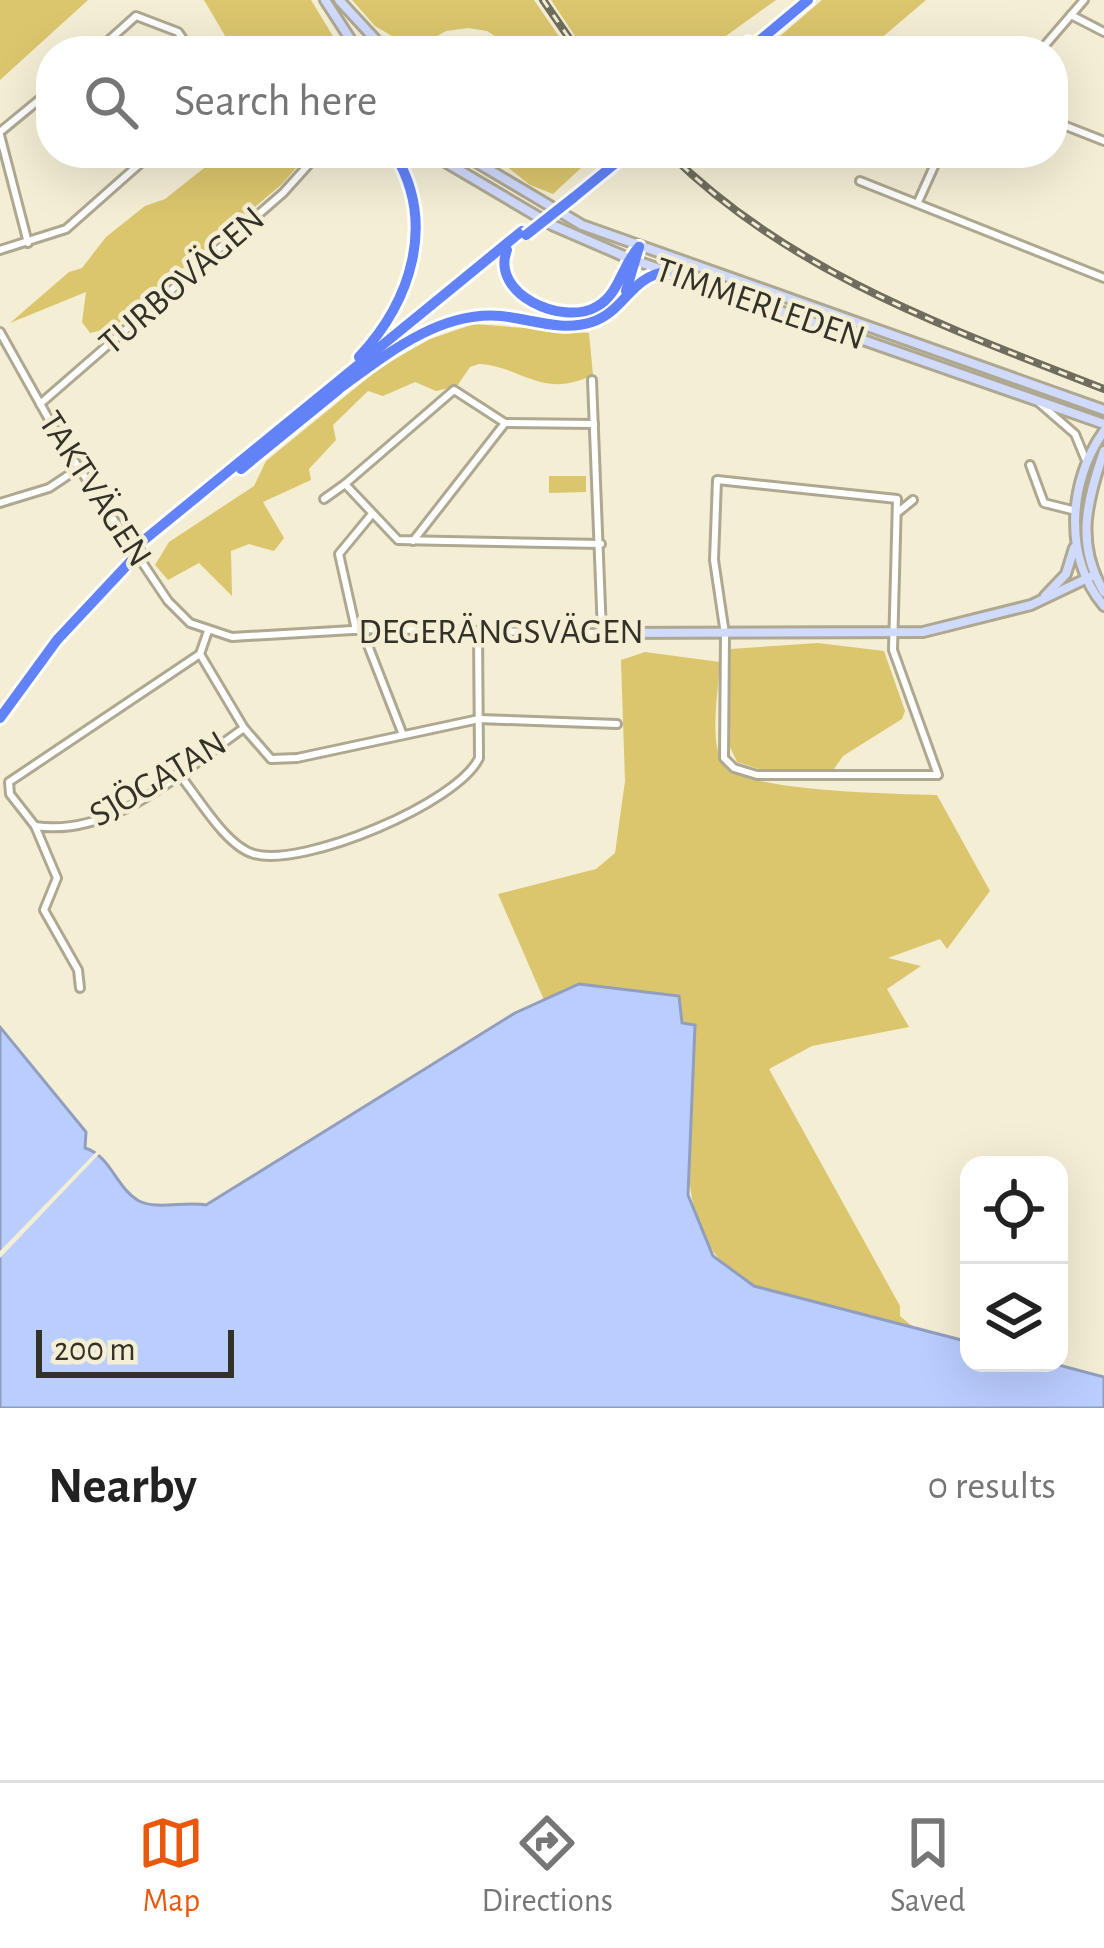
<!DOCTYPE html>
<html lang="en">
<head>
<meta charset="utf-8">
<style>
	body { margin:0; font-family:"Alegreya Sans",sans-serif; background:#f6f6f6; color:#222 }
	.controls { position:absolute; right:36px; bottom:36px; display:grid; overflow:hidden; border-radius:24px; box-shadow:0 12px 48px #0002 }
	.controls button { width:108px; height:108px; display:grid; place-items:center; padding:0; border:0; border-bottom:3px solid #e0e0e0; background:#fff; color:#222; font:60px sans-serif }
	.scale { position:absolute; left:36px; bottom:30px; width:198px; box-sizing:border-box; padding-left:12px; border:6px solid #343228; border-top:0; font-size:33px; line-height:42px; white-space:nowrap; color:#343228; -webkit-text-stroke:9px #f4eed5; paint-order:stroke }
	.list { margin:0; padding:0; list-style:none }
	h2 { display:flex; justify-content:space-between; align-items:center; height:156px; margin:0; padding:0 48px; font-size:51px }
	h2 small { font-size:39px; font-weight:400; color:#767676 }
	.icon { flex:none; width:66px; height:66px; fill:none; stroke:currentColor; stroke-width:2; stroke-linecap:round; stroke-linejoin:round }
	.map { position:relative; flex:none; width:1104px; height:1408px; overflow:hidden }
	.search { position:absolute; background:#fff; box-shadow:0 12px 48px #0002; left:36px; right:36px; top:36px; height:132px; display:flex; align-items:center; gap:30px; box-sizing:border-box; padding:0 42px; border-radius:48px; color:#767676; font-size:45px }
	.sheet { height:372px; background:#fff }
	nav { display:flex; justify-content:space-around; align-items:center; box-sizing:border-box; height:168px; border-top:3px solid #e0e0e0; background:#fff; font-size:33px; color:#767676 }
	nav a { display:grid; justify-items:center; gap:6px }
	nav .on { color:#ea580c }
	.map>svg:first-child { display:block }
	.green { fill:#dbc66d }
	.water { fill:#bacdff; stroke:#929ebe; stroke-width:3 }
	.pier { fill:#f4eed5 }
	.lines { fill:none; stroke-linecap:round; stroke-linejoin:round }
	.street-casing { stroke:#aea891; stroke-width:12 }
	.secondary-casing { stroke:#aea891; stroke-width:14 }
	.highway-casing { stroke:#fff; stroke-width:16 }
	.street { stroke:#fff; stroke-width:6 }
	.secondary { stroke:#d0dafd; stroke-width:8 }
	.highway { stroke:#6183f7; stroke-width:10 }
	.rail-casing { stroke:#706d5e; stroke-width:8 }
	.rail { stroke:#f4eed5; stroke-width:3; stroke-dasharray:9; stroke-linecap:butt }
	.highway-bridge-casing { stroke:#fff; stroke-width:16; stroke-linecap:butt }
	.highway-bridge { stroke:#6183f7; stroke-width:10 }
	.labels { text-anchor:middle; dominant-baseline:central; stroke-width:9; stroke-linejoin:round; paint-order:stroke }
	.street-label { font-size:36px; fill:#343228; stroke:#f4eed5 }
</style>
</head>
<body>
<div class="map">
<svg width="1104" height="1408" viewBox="0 0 1104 1408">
	<rect width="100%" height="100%" fill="#f4eed5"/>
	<!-- green -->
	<g class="green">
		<polygon points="0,0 88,0 0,80"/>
		<polygon points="204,0 311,0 342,51 234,51"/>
		<polygon points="352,0 534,0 569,51 518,51 487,31 468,28 446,31 414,49 375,26"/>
		<polygon points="551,0 776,0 705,51 585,51"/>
		<polygon points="822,0 926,0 866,51 763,51"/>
		<polygon points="223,153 309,153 282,184 114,327 90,333 82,322 86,292 10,323 69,272 82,268 106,237 145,206 165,199"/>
		<polygon points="490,153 597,153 553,194 530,185"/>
		<path d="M474 324 589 333 593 375C541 400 521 366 479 364L470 367 457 386 436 391 415 382 383 396 368 391 333 425 336 440 309 469 311 480 263 502 284 538 274 551 249 544 231 551 232 596 199 563 168 580 155 565 169 542 254 486 266 461 381 367 430 339Z"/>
		<polygon points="549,476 586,476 586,492 549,493"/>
		<polygon points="818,643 884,651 905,711 902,719 843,756 834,769 762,770 737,762 729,745 730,649"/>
		<path d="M645 652 720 662C719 688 708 743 724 765 744 792 899 794 937 795L990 891 947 949 940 939 888 958 921 966 887 989 909 1027 812 1046 769 1069 900 1306V1316L913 1327C869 1316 793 1305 753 1285 661 1239 692 1110 695 1026L579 984 544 1000 498 894 596 869 615 853 625 781 621 660Z"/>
	</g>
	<!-- water -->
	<path class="water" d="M579 984 679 996 682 1023 695 1025 688 1195 713 1256 754 1286 969 1342V1363H1051L1104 1377V1408H0V1027L86 1132 85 1148C111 1156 116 1188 139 1201 157 1210 185 1201 206 1205L515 1013Z"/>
	<!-- pier -->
	<polygon class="pier" points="100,1148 103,1150 0,1258 0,1251"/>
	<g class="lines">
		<defs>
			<g id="street">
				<polyline points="1071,15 1104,32"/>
				<polyline points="97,51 136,16 178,32 191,51"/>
				<polyline points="1040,51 1084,0"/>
				<polyline points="1053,121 1104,141"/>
				<polyline points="0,132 51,90"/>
				<polyline points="0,135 28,243"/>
				<polyline points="860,181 1104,278"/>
				<polyline points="918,202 940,153"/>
				<polyline points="0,250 66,229 152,153"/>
				<polyline points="0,332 61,441 168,601 190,623 232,637 370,629 602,633 592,380"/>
				<polyline points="1037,401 1075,434 1087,463"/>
				<polyline points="40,404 283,193 319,153"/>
				<polyline points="594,424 505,423 454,390 345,484 398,540 601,544"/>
				<polyline points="1030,465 1044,503 1076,511"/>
				<polygon points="717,480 897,499 893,650 938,775 757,775 734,768 724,758 725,634 714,560"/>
				<polyline points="324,499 345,484"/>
				<polyline points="0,503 49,488 79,468"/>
				<polyline points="897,513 913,500"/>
				<polyline points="413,541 505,423"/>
				<polyline points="356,630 339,554 372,514"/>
				<polyline points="362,630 403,735"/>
				<polyline points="200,654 244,728 271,759 297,758 479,719 617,724"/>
				<path d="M178 773C197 795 225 846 254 854 303 868 458 803 479 758L478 631"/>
				<polyline points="35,826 10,794 9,782 200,654 208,631"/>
				<path d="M80 988 78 970 44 910 57 878 35 826C114 838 183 770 244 728"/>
			</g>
			<g id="secondary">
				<polyline points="325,0 358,51"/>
				<polyline points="339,0 386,51"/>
				<polyline points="430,153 552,225 628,258 1104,424"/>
				<polyline points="461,153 582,225 1104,410"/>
				<path d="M1104 431C1068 481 1063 558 1104 606"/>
				<path d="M1104 451C1087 501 1075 544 1104 592"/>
				<polyline points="1045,596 1066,574 1074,548"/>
				<polyline points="602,633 923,632 1031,605 1094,575"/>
			</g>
			<g id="highway">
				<polyline points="446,51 469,44 494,51"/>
				<polyline points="733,51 748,42"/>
				<polyline points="747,51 808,0"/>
				<polyline points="573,198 628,153"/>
				<path d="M507 250C490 294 562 326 596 307 620 294 621 266 639 247"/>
				<polyline points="626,291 639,247"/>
				<path d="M359 357C411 301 437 223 394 153"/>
				<path d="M336 391C383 357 439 310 501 316 531 319 562 332 592 322 624 312 631 276 666 272"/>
				<polyline points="241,469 338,390"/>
				<polyline points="138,545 522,231"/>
				<polyline points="0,718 57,640 130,562"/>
			</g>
		</defs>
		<!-- street casing -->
		<use href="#street" class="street-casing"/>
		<!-- secondary casing -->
		<use href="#secondary" class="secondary-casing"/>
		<!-- highway casing -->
		<use href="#highway" class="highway-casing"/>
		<!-- street -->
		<use href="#street" class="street"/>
		<!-- secondary -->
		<use href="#secondary" class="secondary"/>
		<!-- highway -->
		<use href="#highway" class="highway"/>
		<defs>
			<g id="rail">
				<polyline points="543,0 578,51"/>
				<path d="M669 153C790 273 948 328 1104 389"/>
			</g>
		</defs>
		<!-- rail casing -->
		<use href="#rail" class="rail-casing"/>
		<!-- rail -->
		<use href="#rail" class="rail"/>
		<defs>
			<g id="highway-bridge">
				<polyline points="526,235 573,198"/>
				<polyline points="130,562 142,551"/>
			</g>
		</defs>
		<!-- highway-bridge casing -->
		<use href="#highway-bridge" class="highway-bridge-casing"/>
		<!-- highway-bridge -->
		<use href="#highway-bridge" class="highway-bridge"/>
	</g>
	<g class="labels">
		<!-- street labels -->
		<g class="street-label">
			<text transform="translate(182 281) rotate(-41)">TURBOVÄGEN</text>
			<text transform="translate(760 304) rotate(19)">TIMMERLEDEN</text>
			<text transform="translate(95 489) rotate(57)">TAKTVÄGEN</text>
			<text x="501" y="632">DEGERÄNGSVÄGEN</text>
			<text transform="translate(158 779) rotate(-31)">SJÖGATAN</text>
		</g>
	</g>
</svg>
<div class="controls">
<button><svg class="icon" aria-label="locate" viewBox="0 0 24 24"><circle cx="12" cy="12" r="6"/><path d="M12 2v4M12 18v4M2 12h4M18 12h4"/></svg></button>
<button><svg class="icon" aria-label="layers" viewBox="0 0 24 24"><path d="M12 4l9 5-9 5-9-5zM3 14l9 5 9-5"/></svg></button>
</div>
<div class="scale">200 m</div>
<div class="search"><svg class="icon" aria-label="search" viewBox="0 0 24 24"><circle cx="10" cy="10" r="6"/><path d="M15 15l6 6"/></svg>Search here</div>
</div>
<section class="sheet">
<h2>Nearby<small>0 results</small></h2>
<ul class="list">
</ul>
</section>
<nav>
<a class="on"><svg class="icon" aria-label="map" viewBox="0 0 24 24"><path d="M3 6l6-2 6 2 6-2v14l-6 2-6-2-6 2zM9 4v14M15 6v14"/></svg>Map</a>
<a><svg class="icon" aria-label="directions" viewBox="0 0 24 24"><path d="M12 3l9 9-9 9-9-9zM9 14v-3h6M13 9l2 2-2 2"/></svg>Directions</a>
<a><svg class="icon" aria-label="saved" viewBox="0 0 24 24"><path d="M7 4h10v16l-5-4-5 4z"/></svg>Saved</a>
</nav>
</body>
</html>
